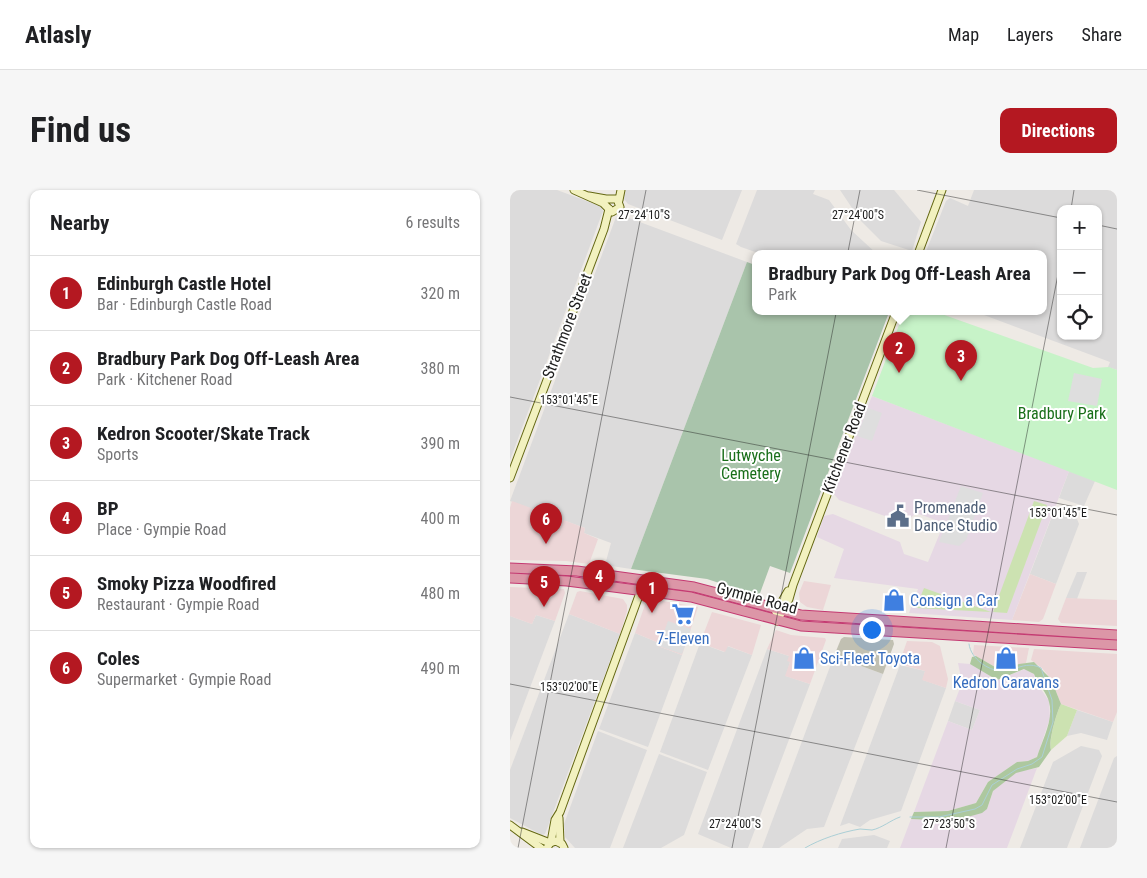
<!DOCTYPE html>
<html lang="en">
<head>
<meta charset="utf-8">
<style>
	body { margin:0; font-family:"Roboto Condensed",sans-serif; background:#f6f6f6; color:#202124 }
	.controls { position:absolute; right:15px; top:15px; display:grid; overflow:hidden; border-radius:10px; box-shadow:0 1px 4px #0004 }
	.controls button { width:45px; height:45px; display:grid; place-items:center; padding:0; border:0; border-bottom:1px solid #e0e0e0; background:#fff; color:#202124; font:25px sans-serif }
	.you { position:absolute; left:361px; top:439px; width:18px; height:18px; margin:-12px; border:4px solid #fff; border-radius:50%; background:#1a73e8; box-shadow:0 0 0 8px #1a73e833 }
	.badge { display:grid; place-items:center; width:32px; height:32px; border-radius:50%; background:#b41821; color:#fff; font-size:16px; font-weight:700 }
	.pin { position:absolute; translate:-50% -41px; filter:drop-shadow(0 1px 2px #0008) }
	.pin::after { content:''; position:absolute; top:26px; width:18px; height:15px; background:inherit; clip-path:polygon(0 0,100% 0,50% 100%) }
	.popup { position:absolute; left:242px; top:60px; width:295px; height:65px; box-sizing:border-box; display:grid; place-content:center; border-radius:10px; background:#fff; filter:drop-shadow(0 1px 4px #0005); font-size:16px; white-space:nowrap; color:#757577 }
	.popup b { font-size:19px; color:#202124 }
	.popup::after { content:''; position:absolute; left:50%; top:100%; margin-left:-10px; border:10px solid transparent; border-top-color:#fff }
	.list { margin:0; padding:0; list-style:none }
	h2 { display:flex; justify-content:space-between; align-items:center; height:65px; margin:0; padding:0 20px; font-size:21px }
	h2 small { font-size:16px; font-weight:400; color:#757577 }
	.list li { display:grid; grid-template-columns:32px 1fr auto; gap:15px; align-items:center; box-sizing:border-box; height:75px; padding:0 20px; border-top:1px solid #e0e0e0 }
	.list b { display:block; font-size:19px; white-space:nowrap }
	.list p { margin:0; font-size:16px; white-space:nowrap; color:#757577 }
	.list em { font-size:16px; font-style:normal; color:#757577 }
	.icon { flex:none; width:28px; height:28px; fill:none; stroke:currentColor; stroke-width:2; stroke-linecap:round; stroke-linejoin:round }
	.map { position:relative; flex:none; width:607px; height:658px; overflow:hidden; border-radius:10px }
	header { display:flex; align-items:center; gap:30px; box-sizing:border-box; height:70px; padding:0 25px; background:#fff; border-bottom:1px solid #e0e0e0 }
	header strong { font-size:24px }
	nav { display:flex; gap:28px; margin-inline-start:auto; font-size:18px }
	.intro { display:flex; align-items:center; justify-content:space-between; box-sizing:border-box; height:120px; padding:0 30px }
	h1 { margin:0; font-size:35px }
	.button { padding:12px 22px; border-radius:10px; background:#b41821; color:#fff; font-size:18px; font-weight:700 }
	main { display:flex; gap:30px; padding:0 30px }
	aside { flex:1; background:#fff; border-radius:10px; box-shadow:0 1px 4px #0004 }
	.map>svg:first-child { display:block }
	.residential { fill:#dcdbdb; fill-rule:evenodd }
	.commercial { fill:#ecd6d7 }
	.industrial { fill:#e6d8e4 }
	.construction { fill:#c1c0b2 }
	.grass { fill:#cce2b1 }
	.forest { fill:#adc89f }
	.cemetery { fill:#a9c4ab }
	.park { fill:#c7f3c8 }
	.parking { fill:#dedede }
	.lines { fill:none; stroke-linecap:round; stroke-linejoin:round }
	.stream { stroke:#abcfd6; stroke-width:1 }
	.secondary-casing { stroke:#646812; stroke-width:9 }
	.highway-casing { stroke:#c43971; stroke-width:11 }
	.secondary { stroke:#f2f1bf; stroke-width:7 }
	.highway { stroke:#dc96a7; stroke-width:9 }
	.ticks { fill:none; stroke:#1e1e1e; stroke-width:1; stroke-opacity:0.45 }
	.labels { text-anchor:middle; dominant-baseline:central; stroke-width:4; stroke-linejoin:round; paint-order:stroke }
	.street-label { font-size:16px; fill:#1e1e1e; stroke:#fff }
	.park-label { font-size:16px; fill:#196f1a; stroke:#fff }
	.service-label { font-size:16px; fill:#4e5e75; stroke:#fff; text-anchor:start }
	.shop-label { font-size:16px; fill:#366cbe; stroke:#fff; text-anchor:start }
	.ticks-label { font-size:12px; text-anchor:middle; fill:#1e1e1e; stroke:#fff; stroke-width:4; stroke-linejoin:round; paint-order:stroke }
</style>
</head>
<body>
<header>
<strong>Atlasly</strong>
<nav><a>Map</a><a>Layers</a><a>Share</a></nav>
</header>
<div class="intro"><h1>Find us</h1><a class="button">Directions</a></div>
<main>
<aside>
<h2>Nearby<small>6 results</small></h2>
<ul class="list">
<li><span class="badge">1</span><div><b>Edinburgh Castle Hotel</b><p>Bar · Edinburgh Castle Road</p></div><em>320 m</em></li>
<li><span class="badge">2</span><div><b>Bradbury Park Dog Off-Leash Area</b><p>Park · Kitchener Road</p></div><em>380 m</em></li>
<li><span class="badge">3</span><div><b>Kedron Scooter/Skate Track</b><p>Sports</p></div><em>390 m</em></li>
<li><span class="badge">4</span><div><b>BP</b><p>Place · Gympie Road</p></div><em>400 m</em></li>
<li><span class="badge">5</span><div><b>Smoky Pizza Woodfired</b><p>Restaurant · Gympie Road</p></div><em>480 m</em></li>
<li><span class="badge">6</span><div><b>Coles</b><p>Supermarket · Gympie Road</p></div><em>490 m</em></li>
</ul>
</aside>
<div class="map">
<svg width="607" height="658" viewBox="0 0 607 658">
	<rect width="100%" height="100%" fill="#eeeae5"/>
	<!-- residential -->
	<g class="residential">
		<polygon points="0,0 47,0 90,16 93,21 0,270"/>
		<polygon points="116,0 232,0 212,50 118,14 114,9"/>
		<polygon points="247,0 305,0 303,4 319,10 341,40 367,64 251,64 231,57 226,54"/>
		<polygon points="330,0 384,0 411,32 402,61 371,51 350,30"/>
		<path d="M464 0H607V180L598 177 600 172 466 122H533V64H415L436 11 440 8 458 16ZM551 19H588V146H551Z"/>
		<polygon points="111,25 237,72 121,379 95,375 101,353 74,343 75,338 0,311 106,27"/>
		<polygon points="559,281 585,291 574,316 549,308"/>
		<polygon points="544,321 567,329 569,334 546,394 520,384"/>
		<polygon points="567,382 577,382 567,409 556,408"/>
		<polygon points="59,424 110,444 35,644 32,645 0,628 0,580"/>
		<polygon points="26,425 45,431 0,551 0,426 22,434"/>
		<polygon points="125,443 149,453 148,456 172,465 138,557 89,539"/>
		<polygon points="190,453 214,462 217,456 242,465 198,580 150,562"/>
		<polygon points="257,459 279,466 280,472 276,486 300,494 238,658 221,658 188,644"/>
		<polygon points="324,466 373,484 314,637 297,639 269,658 252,658"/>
		<polygon points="390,475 415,481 413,490 436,498 391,621 360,630 350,637 339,633 330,636"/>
		<polygon points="445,511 470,520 462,540 438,531"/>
		<polygon points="567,520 603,532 597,550 571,543 557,546"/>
		<polygon points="88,541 137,560 100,658 65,658 55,647 54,634"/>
		<polygon points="571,556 589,560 592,566 557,658 510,658 543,572"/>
		<polygon points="149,564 197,582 174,645 151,658 113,658"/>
		<polygon points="607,566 607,658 570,658 604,568"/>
		<polygon points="364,645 380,651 377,658 328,658 332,649"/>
	</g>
	<!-- commercial -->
	<g class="commercial">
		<polygon points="2,311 75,338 74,343 88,349 79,374 56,371 0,370 0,318"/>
		<polygon points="520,384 546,394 533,429 529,432 502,430"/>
		<polygon points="294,391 321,395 313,420 297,417 290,412 289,403"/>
		<polygon points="0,397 54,399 55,403 45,431 26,425 22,434 0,426"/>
		<polygon points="70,401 113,409 117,415 117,421 110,444 59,424 67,402"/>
		<polygon points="556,408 607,410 607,436 551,433 548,429"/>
		<polygon points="141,409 188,417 172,465 148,456 149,453 125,443 136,412"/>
		<polygon points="202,422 251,435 242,465 218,456 215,462 190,453"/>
		<polygon points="266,440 281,445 315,448 316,450 300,494 275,486 280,472 277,471 279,466 257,459"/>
		<polygon points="397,451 422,452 430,456 438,489 436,498 412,490 415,481 389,474"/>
		<polygon points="464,455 519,458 516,473 492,481 466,466 463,464"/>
		<polygon points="524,459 607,464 607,522 603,532 551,514 541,489 532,478 521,470"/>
	</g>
	<!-- industrial -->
	<g class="industrial">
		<polygon points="362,206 559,281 502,430 399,423 408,399 324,388 334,359 307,347 314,326 323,324 390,352 394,364 418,372 434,333 406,323 395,333 329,310 323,303"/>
		<polygon points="448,473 460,474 495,487 515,479 524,484 528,495 539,511 540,528 527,567 518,571 507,572 478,592 466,613 438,621 404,622 438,531 462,540 470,520 445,511 452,493"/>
		<polygon points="527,578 497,658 390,658 401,629 443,631 477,619 483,601 494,591 506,582"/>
	</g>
	<!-- construction -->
	<polygon class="construction" points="334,447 383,450 384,454 373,484 324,466 331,449"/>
	<!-- grass -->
	<g class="grass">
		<polygon points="524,311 537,315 497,423 483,422"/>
		<polygon points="414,398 481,422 406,418"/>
		<path d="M551 514 567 520 557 546 541 560C538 552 547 521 551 514Z"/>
	</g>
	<!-- forest -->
	<path class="forest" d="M466 466 492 481 509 474 524 472 541 489 551 514C547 521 538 552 541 560L529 577 506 583 483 601 477 619 472 623 443 631 401 629 404 622 438 621 466 613 478 592 507 572 518 571 527 567C532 550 544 530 539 512 537 503 528 494 524 484L514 479 487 490 460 474 462 467Z"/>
	<!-- cemetery -->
	<polygon class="cemetery" points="237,72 245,75 245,122 370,122 378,125 280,383 260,376 249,406 197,389 121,379"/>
	<!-- park -->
	<polygon class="park" points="394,122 426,122 583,178 599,177 607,180 607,300 362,206"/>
	<!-- parking -->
	<g class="parking">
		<polygon points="564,183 592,189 587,216 558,211"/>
		<polygon points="358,218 372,223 362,251 347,246"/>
		<polygon points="451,296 473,303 456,350 449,356 429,352"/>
		<polygon points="158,431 181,439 172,464 149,456"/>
	</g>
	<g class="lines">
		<!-- stream -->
		<g class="stream">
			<path d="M400 627H429L465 619 472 615 482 595 507 579 522 574 532 567 543 532 542 510 531 478C510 467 498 493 471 473 465 468 460 462 459 454"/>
			<path d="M295 658C310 649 332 642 350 639 354 639 358 640 362 640 372 638 381 630 390 627"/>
		</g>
		<defs>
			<g id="secondary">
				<polyline points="64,0 93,13 102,22 110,17 107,9 96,9 79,6"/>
				<polyline points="109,10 111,0"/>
				<polyline points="408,64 432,0"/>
				<polyline points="0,288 94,39 99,19"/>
				<polyline points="266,422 278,401"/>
				<polyline points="267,431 279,409 283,395 386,122"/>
				<polyline points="49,628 50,652"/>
				<polyline points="0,635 31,658"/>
				<polyline points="12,642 40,653"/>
				<polyline points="41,652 45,630 50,622 131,400"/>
				<polyline points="37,658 40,653 46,651 52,654 54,658"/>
			</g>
			<g id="highway">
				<polyline points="0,378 67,381 184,397 291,425 607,445"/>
				<polyline points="0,388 57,391 181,407 291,436 607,455"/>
			</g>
		</defs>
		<!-- secondary casing -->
		<use href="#secondary" class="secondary-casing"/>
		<!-- highway casing -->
		<use href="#highway" class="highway-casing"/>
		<!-- secondary -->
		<use href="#secondary" class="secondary"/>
		<!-- highway -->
		<use href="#highway" class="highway"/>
	</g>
	<!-- ticks -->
	<path class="ticks" d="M407 0 551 28M561 19 564 0M588 35 607 39M0 207 607 325M0 494 607 612M8 658 136 0M222 658 350 0M436 658 551 69"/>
	<!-- icons -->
	<defs>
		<symbol id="civic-bare" viewBox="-9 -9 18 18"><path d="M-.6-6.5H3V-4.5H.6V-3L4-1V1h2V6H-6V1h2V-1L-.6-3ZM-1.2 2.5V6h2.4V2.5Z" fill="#5c6f8a" stroke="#fff" stroke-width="2.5" paint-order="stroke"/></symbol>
		<symbol id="shop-bare" viewBox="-9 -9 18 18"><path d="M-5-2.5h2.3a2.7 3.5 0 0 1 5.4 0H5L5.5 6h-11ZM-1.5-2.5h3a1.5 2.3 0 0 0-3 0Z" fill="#3f7fe0" stroke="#fff" stroke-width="2.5" paint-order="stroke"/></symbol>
		<symbol id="supermarket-bare" viewBox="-9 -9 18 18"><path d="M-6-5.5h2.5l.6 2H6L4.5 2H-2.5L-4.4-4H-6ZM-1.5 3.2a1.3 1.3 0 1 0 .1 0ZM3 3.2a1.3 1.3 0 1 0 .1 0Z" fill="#3f7fe0" stroke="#fff" stroke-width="2.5" paint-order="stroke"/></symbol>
	</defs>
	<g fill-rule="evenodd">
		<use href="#civic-bare" x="372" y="310" width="32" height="32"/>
		<use href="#shop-bare" x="368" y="394" width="32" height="32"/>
		<use href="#supermarket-bare" x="157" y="408" width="32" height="32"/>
		<use href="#shop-bare" x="278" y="452" width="32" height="32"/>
		<use href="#shop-bare" x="480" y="452" width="32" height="32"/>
	</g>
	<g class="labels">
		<!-- street labels -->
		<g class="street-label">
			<text transform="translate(57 136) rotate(-69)">Strathmore Street</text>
			<text transform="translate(334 258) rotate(-69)">Kitchener Road</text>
			<text transform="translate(247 408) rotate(15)">Gympie Road</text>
		</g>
		<!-- park labels -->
		<g class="park-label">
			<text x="552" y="223">Bradbury Park</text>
			<text x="241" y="265">Lutwyche<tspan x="241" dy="18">Cemetery</tspan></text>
		</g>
		<!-- service labels -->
		<g class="service-label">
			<text x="404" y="317">Promenade<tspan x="404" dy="18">Dance Studio</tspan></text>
		</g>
		<!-- shop labels -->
		<g class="shop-label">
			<text x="400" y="410">Consign a Car</text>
			<text x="173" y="448" text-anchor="middle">7-Eleven</text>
			<text x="310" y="468">Sci-Fleet Toyota</text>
			<text x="496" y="492" text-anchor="middle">Kedron Caravans</text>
		</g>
	</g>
	<g class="ticks-label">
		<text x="134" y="29">27°24'10"S</text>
		<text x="348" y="29">27°24'00"S</text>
		<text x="59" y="214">153°01'45"E</text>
		<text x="548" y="327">153°01'45"E</text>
		<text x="59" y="501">153°02'00"E</text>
		<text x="548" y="614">153°02'00"E</text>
		<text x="225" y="638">27°24'00"S</text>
		<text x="439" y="638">27°23'50"S</text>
	</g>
</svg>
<div class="controls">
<button>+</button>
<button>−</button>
<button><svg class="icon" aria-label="locate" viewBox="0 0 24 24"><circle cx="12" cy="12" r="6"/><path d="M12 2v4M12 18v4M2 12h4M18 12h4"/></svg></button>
</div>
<div class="you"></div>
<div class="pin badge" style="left:142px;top:423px">1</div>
<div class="pin badge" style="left:389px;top:183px">2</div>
<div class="popup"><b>Bradbury Park Dog Off-Leash Area</b>Park</div>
<div class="pin badge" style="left:451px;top:191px">3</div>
<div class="pin badge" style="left:89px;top:411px">4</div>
<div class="pin badge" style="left:34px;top:417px">5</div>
<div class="pin badge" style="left:36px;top:354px">6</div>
</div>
</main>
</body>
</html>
